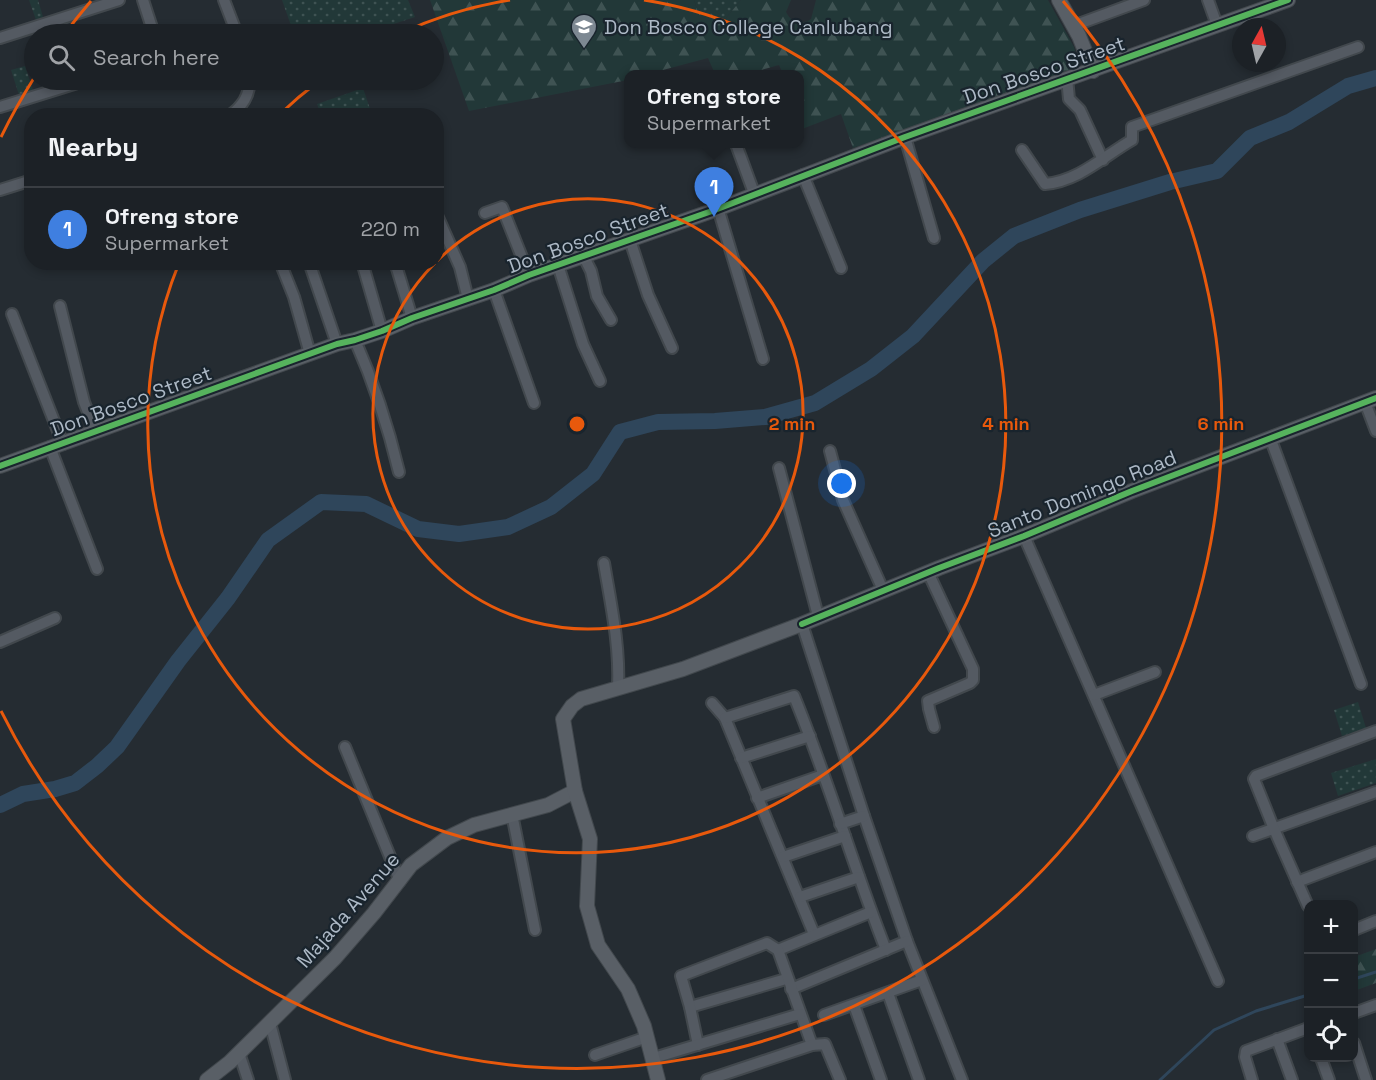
<!DOCTYPE html>
<html lang="en">
<head>
<meta charset="utf-8">
<style>
	body { margin:0; font-family:"Space Grotesk",sans-serif; background:#25292e; color:#f1f3f6 }
	.controls { position:absolute; right:18px; bottom:18px; display:grid; overflow:hidden; border-radius:12px; box-shadow:0 3px 9px #0003 }
	.controls button { width:54px; height:54px; display:grid; place-items:center; padding:0; border:0; border-bottom:2px solid #3a3e43; background:#1c2126; color:#f1f3f6; font:30px sans-serif }
	.compass { position:absolute; left:1232px; top:18px; width:54px; height:54px; border-radius:50%; background:#1c2126; box-shadow:0 3px 9px #0003; rotate:8deg }
	.you { position:absolute; left:842px; top:484px; width:21px; height:21px; margin:-15px; border:4px solid #fff; border-radius:50%; background:#1a73e8; box-shadow:0 0 0 9px #1a73e833 }
	.badge { display:grid; place-items:center; width:39px; height:39px; border-radius:50%; background:#bca0f2; color:#fff; font-size:20px; font-weight:700 }
	.pin { position:absolute; translate:-50% -50px; filter:drop-shadow(0 2px 3px #0008) }
	.pin::after { content:''; position:absolute; top:32px; width:21px; height:18px; background:inherit; clip-path:polygon(0 0,100% 0,50% 100%) }
	.popup { position:absolute; left:624px; top:70px; width:180px; height:78px; box-sizing:border-box; display:grid; place-content:center; border-radius:12px; background:#1c2126; filter:drop-shadow(0 2px 4px #0005); font-size:20px; white-space:nowrap; color:#a0a3a7 }
	.popup b { font-size:22px; color:#f1f3f6 }
	.popup::after { content:''; position:absolute; left:50%; top:100%; margin-left:-12px; border:12px solid transparent; border-top-color:#1c2126 }
	.list { margin:0; padding:0; list-style:none }
	h2 { display:flex; justify-content:space-between; align-items:center; height:78px; margin:0; padding:0 24px; font-size:26px }
	h2 small { font-size:20px; font-weight:400; color:#a0a3a7 }
	.list li { display:grid; grid-template-columns:39px 1fr auto; gap:18px; align-items:center; box-sizing:border-box; height:84px; padding:0 24px; border-top:2px solid #3a3e43 }
	.list b { display:block; font-size:22px; white-space:nowrap }
	.list p { margin:0; font-size:20px; white-space:nowrap; color:#a0a3a7 }
	.list em { font-size:20px; font-style:normal; color:#a0a3a7 }
	.icon { flex:none; width:33px; height:33px; fill:none; stroke:currentColor; stroke-width:2; stroke-linecap:round; stroke-linejoin:round }
	.map { position:relative; flex:none; width:1376px; height:1080px; overflow:hidden }
	.search { position:absolute; background:#1c2126; box-shadow:0 3px 9px #0003; left:24px; top:24px; width:420px; height:66px; display:flex; align-items:center; gap:15px; box-sizing:border-box; padding:0 21px; border-radius:33px; color:#a0a3a7; font-size:22px }
	.panel { position:absolute; background:#1c2126; box-shadow:0 3px 9px #0003; left:24px; top:108px; width:420px; height:162px; border-radius:24px }
	.map>svg:first-child { display:block }
	.green { fill:url(#green-dots) }
	.forest { fill:url(#forest-firs) }
	.lines { fill:none; stroke-linecap:round; stroke-linejoin:round }
	.stream { stroke:#2f465b; stroke-width:3 }
	.river { stroke:#2f465b; stroke-width:16 }
	.street-casing { stroke:#42484d; stroke-width:14 }
	.secondary-casing { stroke:#42484d; stroke-width:16 }
	.street { stroke:#545a62; stroke-width:10 }
	.secondary { stroke:#595f66; stroke-width:14 }
	.cycleway-casing { stroke:#19242d; stroke-width:10 }
	.cycleway { stroke:#56b35d; stroke-width:6 }
	.ring { fill:none; stroke:#e8590c; stroke-width:3 }
	.labels { text-anchor:middle; dominant-baseline:central; stroke-width:4.5; stroke-linejoin:round; paint-order:stroke }
	.poi-label { font-size:20px; fill:#adb9c6; stroke:#19242d; text-anchor:start }
	.street-label { font-size:20px; fill:#adb9c6; stroke:#19242d }
	.centre { fill:#e8590c; stroke:#19242d; stroke-width:3 }
	.ring-label { font-size:18px; text-anchor:middle; font-weight:bold; fill:#e8590c; stroke:#19242d; stroke-width:4.5; stroke-linejoin:round; paint-order:stroke }
</style>
</head>
<body>
<div class="map">
<svg width="1376" height="1080" viewBox="0 0 1376 1080">
	<defs>
		<pattern id="green-dots" width="8" height="8" patternUnits="userSpaceOnUse" patternTransform="scale(1.5)"><rect width="8" height="8" fill="#223838"/><path d="M2 2h.1M6 6h.1" fill="none" stroke="#3f5353" stroke-width="1.8" stroke-linecap="round"/></pattern>
		<pattern id="forest-firs" width="22" height="20" patternUnits="userSpaceOnUse" patternTransform="scale(1.5)"><rect width="22" height="20" fill="#223838"/><path d="M5 1l3.5 6h-7zM16 11l3.5 6h-7z" fill="#3f5353"/></pattern>
	</defs>
	<rect width="100%" height="100%" fill="#252c32"/>
	<!-- green -->
	<g class="green">
		<polygon points="29,0 38,0 43,17 36,20"/>
		<polygon points="282,0 408,0 415,17 363,34 294,34"/>
		<polygon points="694,0 741,0 726,18 719,21 710,15 699,15"/>
		<polygon points="25,66 33,90 19,95 11,70"/>
		<polygon points="363,88 372,115 321,115 317,104"/>
		<polygon points="1358,702 1366,728 1342,736 1334,710"/>
		<polygon points="1376,759 1376,783 1338,796 1331,773"/>
	</g>
	<!-- forest -->
	<g class="forest">
		<path d="M430 0H694L699 15 710 14 719 21 726 18 741 0H791L786 12C792 23 800 26 811 19L816 0H1048L1074 47C1078 60 1075 67 1065 74L853 148 841 114 802 129 800 122V74H783L779 65 747 74H715L708 58 648 74H628V80L469 111Z"/>
		<polygon points="1376,949 1376,983 1354,991 1354,957"/>
	</g>
	<g class="lines">
		<!-- stream -->
		<g class="stream">
			<polyline points="1354,979 1376,972"/>
			<polyline points="1160,1080 1214,1030 1256,1011 1308,995"/>
		</g>
		<!-- river -->
		<polyline class="river" points="0,805 23,794 55,789 75,783 97,766 117,747 178,661 228,598 268,540 321,502 366,504 418,529 459,534 508,527 551,507 593,474 620,432 658,422 715,421 765,417 815,403 871,369 913,336 983,261 1014,236 1080,210 1170,182 1217,171 1250,138 1289,122 1348,86 1376,78"/>
		<defs>
			<g id="street">
				<polyline points="143,0 154,34"/>
				<polyline points="224,0 237,34"/>
				<polyline points="1208,0 1217,25"/>
				<polyline points="1073,26 1144,0"/>
				<polyline points="0,38 119,0"/>
				<polyline points="1067,78 1069,99 1080,110 1103,160"/>
				<polyline points="0,107 87,80"/>
				<path d="M229 116C243 106 249 96 250 80"/>
				<polyline points="905,137 934,238"/>
				<polyline points="736,144 754,193"/>
				<path d="M1022 150 1045 184C1079 181 1104 156 1132 140V127L1358 47"/>
				<polyline points="803,175 841,268"/>
				<polyline points="0,190 32,180"/>
				<polyline points="718,208 763,359"/>
				<polyline points="436,213 460,267 468,299"/>
				<polyline points="485,213 502,207 529,275"/>
				<polyline points="630,240 648,295 672,348"/>
				<polyline points="584,257 591,271 597,296 611,320"/>
				<polyline points="280,262 294,297 310,354"/>
				<polyline points="309,262 337,344"/>
				<polyline points="362,262 382,331"/>
				<polyline points="395,262 412,318"/>
				<polyline points="558,265 583,344 600,381"/>
				<polyline points="494,290 534,403"/>
				<polyline points="60,306 84,402 95,430"/>
				<polyline points="12,314 63,444"/>
				<path d="M355 340C374 383 388 426 399 472"/>
				<polyline points="1365,402 1376,431"/>
				<polyline points="1271,440 1361,684"/>
				<polyline points="50,447 97,569"/>
				<polyline points="830,451 843,500 883,590"/>
				<polyline points="779,468 818,616"/>
				<polyline points="1024,536 1218,981"/>
				<path d="M604 563C611 605 620 645 618 688"/>
				<polyline points="928,572 973,669 973,680 970,683 928,701 929,709 934,727"/>
				<polyline points="802,624 864,816 907,941 962,1080"/>
				<polyline points="0,642 55,618"/>
				<polyline points="1094,695 1155,672"/>
				<polyline points="712,703 725,718 814,934"/>
				<path d="M725 718 794 696C828 779 853 866 886 950"/>
				<polyline points="345,747 400,881"/>
				<polyline points="741,758 810,736"/>
				<polyline points="757,798 823,775"/>
				<polyline points="512,814 535,930"/>
				<polyline points="840,824 864,816"/>
				<polyline points="1253,836 1376,792"/>
				<polyline points="783,857 845,836"/>
				<polyline points="1297,882 1376,852"/>
				<polyline points="800,897 859,877"/>
				<polyline points="1308,906 1274,829 1254,779 1256,776 1376,731"/>
				<polyline points="1354,930 1376,921"/>
				<polyline points="778,950 871,912"/>
				<polyline points="791,989 907,941"/>
				<polyline points="888,993 919,1080"/>
				<polyline points="854,1005 881,1080"/>
				<polyline points="690,1007 786,979"/>
				<polyline points="1354,1013 1376,1005"/>
				<polyline points="824,1015 922,980"/>
				<polyline points="270,1023 285,1080"/>
				<polyline points="1277,1039 1292,1080"/>
				<polyline points="1354,1043 1366,1080"/>
				<polyline points="698,1045 690,1007 681,976 767,943 778,950 812,1045"/>
				<polyline points="239,1053 248,1080"/>
				<polyline points="595,1055 647,1037"/>
				<polyline points="657,1057 800,1014"/>
				<polyline points="1321,1058 1329,1080"/>
				<polyline points="707,1080 812,1045 825,1044 840,1080"/>
				<polyline points="1252,1080 1245,1057 1246,1051 1308,1028"/>
			</g>
			<g id="secondary">
				<polyline points="1059,0 1079,36 1093,71"/>
				<polyline points="0,466 337,344 355,340 382,331 412,318 494,290 529,275 712,211 905,137 1288,0"/>
				<polyline points="207,1080 230,1062 335,958 374,913 411,865 447,838 474,825 548,805 575,791"/>
				<polyline points="658,1080 644,1026 628,989 598,945 587,906 590,839 575,791 563,719 572,706 581,699 683,669 802,624 939,568 1024,536 1132,491 1376,398"/>
			</g>
		</defs>
		<!-- street casing -->
		<use href="#street" class="street-casing"/>
		<!-- secondary casing -->
		<use href="#secondary" class="secondary-casing"/>
		<!-- street -->
		<use href="#street" class="street"/>
		<!-- secondary -->
		<use href="#secondary" class="secondary"/>
		<defs>
			<g id="cycleway">
				<polyline points="0,466 337,344 355,340 382,331 412,318 494,290 529,275 712,211 905,137 1288,0"/>
				<polyline points="802,624 939,568 1024,536 1132,491 1376,398"/>
			</g>
		</defs>
		<!-- cycleway casing -->
		<use href="#cycleway" class="cycleway-casing"/>
		<!-- cycleway -->
		<use href="#cycleway" class="cycleway"/>
	</g>
	<!-- distance rings -->
	<g class="ring">
		<path d="M437 261A215 215 0 1 1 435 263"/>
		<path d="M279 115A429 429 0 0 1 319 81M399 34A429 429 0 0 1 510 0M644 0A429 429 0 1 1 179 263"/>
		<path d="M1 137A644 644 0 0 1 34 78M66 32A644 644 0 0 1 91 1M1063 1A644 644 0 1 1 1 711"/>
	</g>
	<!-- icons -->
	<defs>
		<symbol id="university-pin" viewBox="-11 -11 22 30"><path d="M0 17L-7.5 6A9.5 9.5 0 1 1 7.5 6Z" fill="#7d8892" stroke="#19242d"/><path d="M0-5L7-2L0 1L-7-2ZM-4 1L0 2.5L4 1V4Q0 6-4 4Z" fill="#fff"/></symbol>
	</defs>
	<g fill-rule="evenodd">
		<use href="#university-pin" x="569" y="12" width="30" height="40"/>
	</g>
	<g class="labels">
		<!-- poi labels -->
		<g class="poi-label">
			<text x="604" y="27">Don Bosco College Canlubang</text>
		</g>
		<!-- street labels -->
		<g class="street-label">
			<text transform="translate(1044 70) rotate(-19)">Don Bosco Street</text>
			<text transform="translate(588 238) rotate(-20)">Don Bosco Street</text>
			<text transform="translate(131 401) rotate(-20)">Don Bosco Street</text>
			<text transform="translate(1082 494) rotate(-22)">Santo Domingo Road</text>
			<text transform="translate(348 910) rotate(-49)">Majada Avenue</text>
		</g>
	</g>
	<circle cx="577" cy="424" r="9" class="centre"/>
	<g class="ring-label">
		<text x="792" y="430">2 min</text>
		<text x="1006" y="430">4 min</text>
		<text x="1221" y="430">6 min</text>
	</g>
</svg>
<div class="controls">
<button>+</button>
<button>−</button>
<button><svg class="icon" aria-label="locate" viewBox="0 0 24 24"><circle cx="12" cy="12" r="6"/><path d="M12 2v4M12 18v4M2 12h4M18 12h4"/></svg></button>
</div>
<svg class="compass" viewBox="-18 -18 36 36"><path d="M0-13l5 13h-10z" fill="#e53935"/><path d="M0 13l5-13h-10z" fill="#a0a3a7"/></svg>
<div class="you"></div>
<div class="pin badge" style="left:714px;top:217px;background:#3f7fe0">1</div>
<div class="popup"><b>Ofreng store</b>Supermarket</div>
<div class="search"><svg class="icon" aria-label="search" viewBox="0 0 24 24"><circle cx="10" cy="10" r="6"/><path d="M15 15l6 6"/></svg>Search here</div>
<section class="panel">
<h2>Nearby<small></small></h2>
<ul class="list">
<li><span class="badge" style="background:#3f7fe0">1</span><div><b>Ofreng store</b><p>Supermarket</p></div><em>220 m</em></li>
</ul>
</section>
</div>
</body>
</html>
